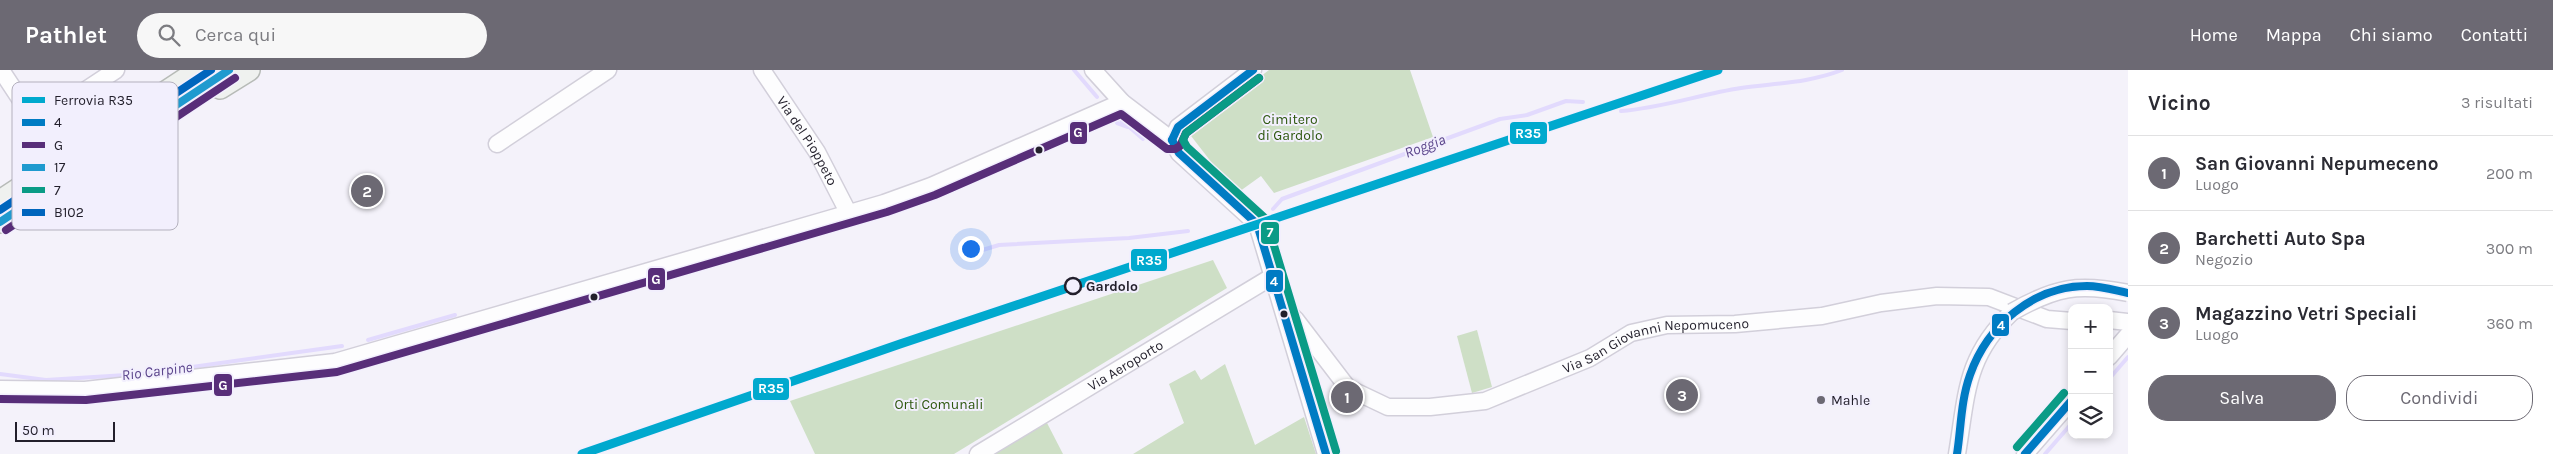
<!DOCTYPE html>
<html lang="it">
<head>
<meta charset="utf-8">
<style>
	body { margin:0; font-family:Karla,sans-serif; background:#f7f7f7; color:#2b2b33 }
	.controls { position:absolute; right:15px; bottom:15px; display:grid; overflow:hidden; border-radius:10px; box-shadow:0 2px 8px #0003 }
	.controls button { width:45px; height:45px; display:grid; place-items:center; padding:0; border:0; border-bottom:1px solid #e1e1e2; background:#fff; color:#2b2b33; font:25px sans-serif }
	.scale { position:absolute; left:15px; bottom:12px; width:100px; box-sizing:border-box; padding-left:5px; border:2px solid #221f2b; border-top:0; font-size:14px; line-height:18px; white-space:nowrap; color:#221f2b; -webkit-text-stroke:4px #f2effd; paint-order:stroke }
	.you { position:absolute; left:970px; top:178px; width:18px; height:18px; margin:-12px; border:4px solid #fff; border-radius:50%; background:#1a73e8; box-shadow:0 0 0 8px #1a73e833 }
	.badge { display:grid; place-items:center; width:32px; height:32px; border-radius:50%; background:#6c6973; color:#fff; font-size:16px; font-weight:700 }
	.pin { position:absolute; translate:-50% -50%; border:2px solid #fff; box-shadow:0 1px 5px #0006 }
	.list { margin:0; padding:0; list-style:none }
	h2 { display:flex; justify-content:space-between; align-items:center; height:65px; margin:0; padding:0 20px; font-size:21px }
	h2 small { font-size:16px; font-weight:400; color:#7c7c81 }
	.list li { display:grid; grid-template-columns:32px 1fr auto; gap:15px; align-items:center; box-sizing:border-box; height:75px; padding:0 20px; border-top:1px solid #e1e1e2 }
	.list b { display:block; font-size:19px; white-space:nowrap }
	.list p { margin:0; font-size:16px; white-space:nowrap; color:#7c7c81 }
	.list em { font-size:16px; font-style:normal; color:#7c7c81 }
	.actions { display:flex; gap:10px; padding:15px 20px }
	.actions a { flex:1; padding:11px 0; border:1px solid #6c6973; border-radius:20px; text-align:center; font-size:18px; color:#6c6973 }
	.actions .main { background:#6c6973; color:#fff }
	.icon { flex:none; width:28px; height:28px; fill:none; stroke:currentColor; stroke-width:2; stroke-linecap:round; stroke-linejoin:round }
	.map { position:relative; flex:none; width:2128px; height:384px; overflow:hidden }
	header { display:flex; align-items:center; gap:30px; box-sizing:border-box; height:70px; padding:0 25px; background:#6c6973; color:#fff }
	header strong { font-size:24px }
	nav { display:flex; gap:28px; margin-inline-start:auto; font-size:18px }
	.search { width:350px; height:45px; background:#f7f7f7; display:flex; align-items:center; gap:12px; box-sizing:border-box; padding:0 18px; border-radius:28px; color:#7c7c81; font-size:19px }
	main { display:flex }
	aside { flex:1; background:#fff }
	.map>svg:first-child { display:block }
	.green { fill:#cedfc6 }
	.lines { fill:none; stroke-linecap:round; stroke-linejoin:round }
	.stream { stroke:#e2dafd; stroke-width:4 }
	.minor-casing { stroke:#d2cfda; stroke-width:19 }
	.major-casing { stroke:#b7bbb7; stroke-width:24 }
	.minor { stroke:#fdfdfe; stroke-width:16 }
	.major { stroke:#eff1ef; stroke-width:21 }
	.minor-bridge-casing { stroke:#d2cfda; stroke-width:19; stroke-linecap:butt }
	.minor-bridge { stroke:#fdfdfe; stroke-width:16 }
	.bus-1-casing { stroke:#f2effd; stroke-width:11 }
	.bus-2-casing { stroke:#f2effd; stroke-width:11 }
	.bus-3-casing { stroke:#f2effd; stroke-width:11 }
	.bus-4-casing { stroke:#f2effd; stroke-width:11 }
	.bus-5-casing { stroke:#f2effd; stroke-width:11 }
	.bus-1 { stroke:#007bc3; stroke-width:8 }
	.bus-2 { stroke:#582e79; stroke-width:8 }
	.bus-3 { stroke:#1f9acf; stroke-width:8 }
	.bus-4 { stroke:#0a9b86; stroke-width:8 }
	.bus-5 { stroke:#0065bd; stroke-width:8 }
	.rail-1-casing { stroke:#f2effd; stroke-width:12 }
	.rail-1 { stroke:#00a9ce; stroke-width:9 }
	.bus-dot { fill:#221f2b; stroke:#f2effd; stroke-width:2 }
	.stop-dot { fill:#f2effd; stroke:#221f2b; stroke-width:2.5 }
	.poi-dot { fill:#6c6973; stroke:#f2effd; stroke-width:2 }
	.labels { text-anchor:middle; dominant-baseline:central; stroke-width:4; stroke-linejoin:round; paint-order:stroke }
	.park-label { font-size:14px; fill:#2d570e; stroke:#f2effd }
	.street-label { font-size:14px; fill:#221f2b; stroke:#f2effd }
	.stop-label { font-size:14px; font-weight:bold; fill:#221f2b; stroke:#f2effd; text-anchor:start }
	.poi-label { font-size:14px; fill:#221f2b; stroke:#f2effd; text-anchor:start }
	.water-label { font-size:15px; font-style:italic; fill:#5b458b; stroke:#f2effd }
	.key { fill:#f2effd; stroke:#b4b1be; stroke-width:1 }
	.key-label { font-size:14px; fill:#221f2b }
	.line-badge { stroke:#f2effd; stroke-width:2 }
	.badge-label { font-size:14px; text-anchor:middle; font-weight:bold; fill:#fff }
</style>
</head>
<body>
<header>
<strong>Pathlet</strong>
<div class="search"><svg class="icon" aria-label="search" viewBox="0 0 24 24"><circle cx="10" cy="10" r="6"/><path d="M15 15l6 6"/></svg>Cerca qui</div>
<nav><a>Home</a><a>Mappa</a><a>Chi siamo</a><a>Contatti</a></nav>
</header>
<main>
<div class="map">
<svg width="2128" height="384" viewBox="0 0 2128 384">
	<rect width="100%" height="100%" fill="#f4f2fa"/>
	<!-- green -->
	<g class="green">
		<polygon points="1269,0 1410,0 1433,67 1274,123 1261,106 1236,124 1188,62"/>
		<polygon points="1213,190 1227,218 954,384 815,384 790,331"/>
		<polygon points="1477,260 1492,317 1472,323 1457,266"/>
		<polygon points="1225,294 1255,375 1304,347 1316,384 1133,384 1184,353 1169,314 1195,300 1201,310"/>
		<polygon points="1046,351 1063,384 996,384 994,380"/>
	</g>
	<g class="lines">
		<!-- stream -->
		<g class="stream">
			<polyline points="1074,0 1097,27"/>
			<path d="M1621 41C1662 38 1701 24 1741 18 1776 13 1809 13 1842 0"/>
			<polyline points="1120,49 1143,69"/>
			<polyline points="1117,53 1128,57"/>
			<polyline points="1273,139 1282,129 1500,49 1527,45 1566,31 1583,32"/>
			<polyline points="976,182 999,175 1129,168 1188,161"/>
			<polyline points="368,270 455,245"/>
			<polyline points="0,304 46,310 142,304 342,276"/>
			<polyline points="2109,309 2128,287"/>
			<polyline points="2045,384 2072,353"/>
		</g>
		<defs>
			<g id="minor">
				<polyline points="1,0 61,91"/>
				<path id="s1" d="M762 0 817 82 849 144"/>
				<polyline points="1093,0 1122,32 1172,70 1179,83 1257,154 1326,384"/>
				<polyline points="36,53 116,0"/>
				<polyline points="1172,70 1178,57 1253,0"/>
				<polyline points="497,74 608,0"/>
				<path id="s2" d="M1283 237 1296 250 1348 318 1388 337H1430L1485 331 1590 288 1631 263 1667 255 1735 254 1822 246 1881 233 1937 226 1989 227 2047 249 2072 251"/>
				<polyline points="2109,250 2128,252"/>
				<polyline points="2109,287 2128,265"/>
				<polyline points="0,319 85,320 335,292 884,133 931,116 1122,32"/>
				<path id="s3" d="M978 384 1273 206"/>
				<path d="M1957 384C1967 324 1965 287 2012 242"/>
				<polyline points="2025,384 2072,330"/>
			</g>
			<g id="major">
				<polyline points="220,18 249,0"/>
				<polyline points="0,131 199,0"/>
				<polyline points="0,152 229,0"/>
			</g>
		</defs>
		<!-- minor casing -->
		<use href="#minor" class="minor-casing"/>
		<!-- major casing -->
		<use href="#major" class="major-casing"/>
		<!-- minor -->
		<use href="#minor" class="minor"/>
		<!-- major -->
		<use href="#major" class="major"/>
		<defs>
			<path id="minor-bridge" d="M2012 242C2056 217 2078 213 2128 223"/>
		</defs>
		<!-- minor-bridge casing -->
		<use href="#minor-bridge" class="minor-bridge-casing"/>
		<!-- minor-bridge -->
		<use href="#minor-bridge" class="minor-bridge"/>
		<defs>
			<g id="bus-1">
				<polyline points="1172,70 1179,83 1257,154 1326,384"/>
				<polyline points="1172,70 1178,57 1253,0"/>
				<path d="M1957 384C1961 358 1961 330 1970 305 1987 256 2033 216 2087 216 2101 216 2114 220 2128 223"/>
				<polyline points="2025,384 2072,330"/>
			</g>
			<g id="bus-2">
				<polyline points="6,160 235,8"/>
				<polyline points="0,329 86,330 337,302 887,142 935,125 1121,44 1167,79 1175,79 1180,76 1186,63 1259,8"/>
			</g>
			<polyline id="bus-3" points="0,152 229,0"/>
			<g id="bus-4">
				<polyline points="1259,8 1186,63 1183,70 1187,77 1266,149 1336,381"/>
				<polyline points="2017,377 2064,323"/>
			</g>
			<polyline id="bus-5" points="0,140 211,0"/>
		</defs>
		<!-- bus-1 casing -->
		<use href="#bus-1" class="bus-1-casing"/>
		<!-- bus-2 casing -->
		<use href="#bus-2" class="bus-2-casing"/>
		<!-- bus-3 casing -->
		<use href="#bus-3" class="bus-3-casing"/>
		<!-- bus-4 casing -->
		<use href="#bus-4" class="bus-4-casing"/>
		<!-- bus-5 casing -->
		<use href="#bus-5" class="bus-5-casing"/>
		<!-- bus-1 -->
		<use href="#bus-1" class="bus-1"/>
		<!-- bus-2 -->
		<use href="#bus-2" class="bus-2"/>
		<!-- bus-3 -->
		<use href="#bus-3" class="bus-3"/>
		<!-- bus-4 -->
		<use href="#bus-4" class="bus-4"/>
		<!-- bus-5 -->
		<use href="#bus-5" class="bus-5"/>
		<defs>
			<polyline id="rail-1" points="582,384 900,274 1718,0"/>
		</defs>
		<!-- rail-1 casing -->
		<use href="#rail-1" class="rail-1-casing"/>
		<!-- rail-1 -->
		<use href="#rail-1" class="rail-1"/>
	</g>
	<!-- markers -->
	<g class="bus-dot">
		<circle cx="1039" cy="80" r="4.5"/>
		<circle cx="594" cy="227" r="4.5"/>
		<circle cx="1284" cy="244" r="4.5"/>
	</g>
	<circle class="stop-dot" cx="1073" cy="216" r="8"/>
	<circle class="poi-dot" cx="1821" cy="330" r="5"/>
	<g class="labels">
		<!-- park labels -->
		<g class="park-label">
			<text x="1290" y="49">Cimitero<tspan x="1290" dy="16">di Gardolo</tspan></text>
			<text x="939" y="334">Orti Comunali</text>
		</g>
		<!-- street labels -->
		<g class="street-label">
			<text stroke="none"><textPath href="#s1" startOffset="84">Via del Pioppeto</textPath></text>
			<text stroke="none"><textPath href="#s2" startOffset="428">Via San Giovanni Nepomuceno</textPath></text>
			<text stroke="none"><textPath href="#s3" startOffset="172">Via Aeroporto</textPath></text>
		</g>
		<!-- stop labels -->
		<g class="stop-label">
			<text x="1086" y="216">Gardolo</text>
		</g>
		<!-- poi labels -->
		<g class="poi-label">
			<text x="1831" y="330">Mahle</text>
		</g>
		<!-- water labels -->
		<g class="water-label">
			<text transform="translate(1425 76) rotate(-20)">Roggia</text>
			<text transform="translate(157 301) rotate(-7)">Rio Carpine</text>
		</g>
	</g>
	<!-- legend -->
	<rect x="12" y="12" width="166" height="148" rx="8" class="key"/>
	<rect x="22" y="27" width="23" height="6" fill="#00a9ce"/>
	<rect x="22" y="49" width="23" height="7" fill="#007bc3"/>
	<rect x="22" y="72" width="23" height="6" fill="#582e79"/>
	<rect x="22" y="94" width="23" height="7" fill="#1f9acf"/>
	<rect x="22" y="117" width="23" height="6" fill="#0a9b86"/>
	<rect x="22" y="139" width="23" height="7" fill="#0065bd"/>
	<g class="key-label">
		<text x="54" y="35">Ferrovia R35</text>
		<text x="54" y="57">4</text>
		<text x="54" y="80">G</text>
		<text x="54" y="102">17</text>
		<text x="54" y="125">7</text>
		<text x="54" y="147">B102</text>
	</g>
	<g class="line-badge">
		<rect x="1069" y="51" width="19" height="24" rx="5" fill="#582e79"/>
		<rect x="1509" y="51" width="39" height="24" rx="5" fill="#00a9ce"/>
		<rect x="1260" y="151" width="20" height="24" rx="5" fill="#0a9b86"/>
		<rect x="1130" y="178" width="38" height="24" rx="5" fill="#00a9ce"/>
		<rect x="647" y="197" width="19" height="24" rx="5" fill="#582e79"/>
		<rect x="1265" y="199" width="19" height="24" rx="5" fill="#007bc3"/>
		<rect x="1991" y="243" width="19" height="24" rx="5" fill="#007bc3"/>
		<rect x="213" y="303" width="20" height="24" rx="5" fill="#582e79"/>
		<rect x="752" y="307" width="38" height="24" rx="5" fill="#00a9ce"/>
	</g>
	<g class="badge-label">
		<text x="1078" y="67">G</text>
		<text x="1528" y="68">R35</text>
		<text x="1270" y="167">7</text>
		<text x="1149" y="195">R35</text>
		<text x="656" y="214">G</text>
		<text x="1274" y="216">4</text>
		<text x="2001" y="260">4</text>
		<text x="223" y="320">G</text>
		<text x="771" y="323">R35</text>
	</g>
</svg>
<div class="controls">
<button>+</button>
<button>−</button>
<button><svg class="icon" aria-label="layers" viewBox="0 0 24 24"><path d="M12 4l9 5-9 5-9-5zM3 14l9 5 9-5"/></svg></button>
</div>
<div class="scale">50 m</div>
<div class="you"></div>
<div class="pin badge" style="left:1347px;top:327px">1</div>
<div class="pin badge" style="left:367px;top:121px">2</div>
<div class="pin badge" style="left:1682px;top:325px">3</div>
</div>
<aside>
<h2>Vicino<small>3 risultati</small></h2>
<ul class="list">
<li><span class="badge">1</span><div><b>San Giovanni Nepumeceno</b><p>Luogo</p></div><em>200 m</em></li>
<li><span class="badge">2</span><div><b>Barchetti Auto Spa</b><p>Negozio</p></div><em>300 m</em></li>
<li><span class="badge">3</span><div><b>Magazzino Vetri Speciali</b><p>Luogo</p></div><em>360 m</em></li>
</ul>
<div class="actions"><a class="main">Salva</a><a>Condividi</a></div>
</aside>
</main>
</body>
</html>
